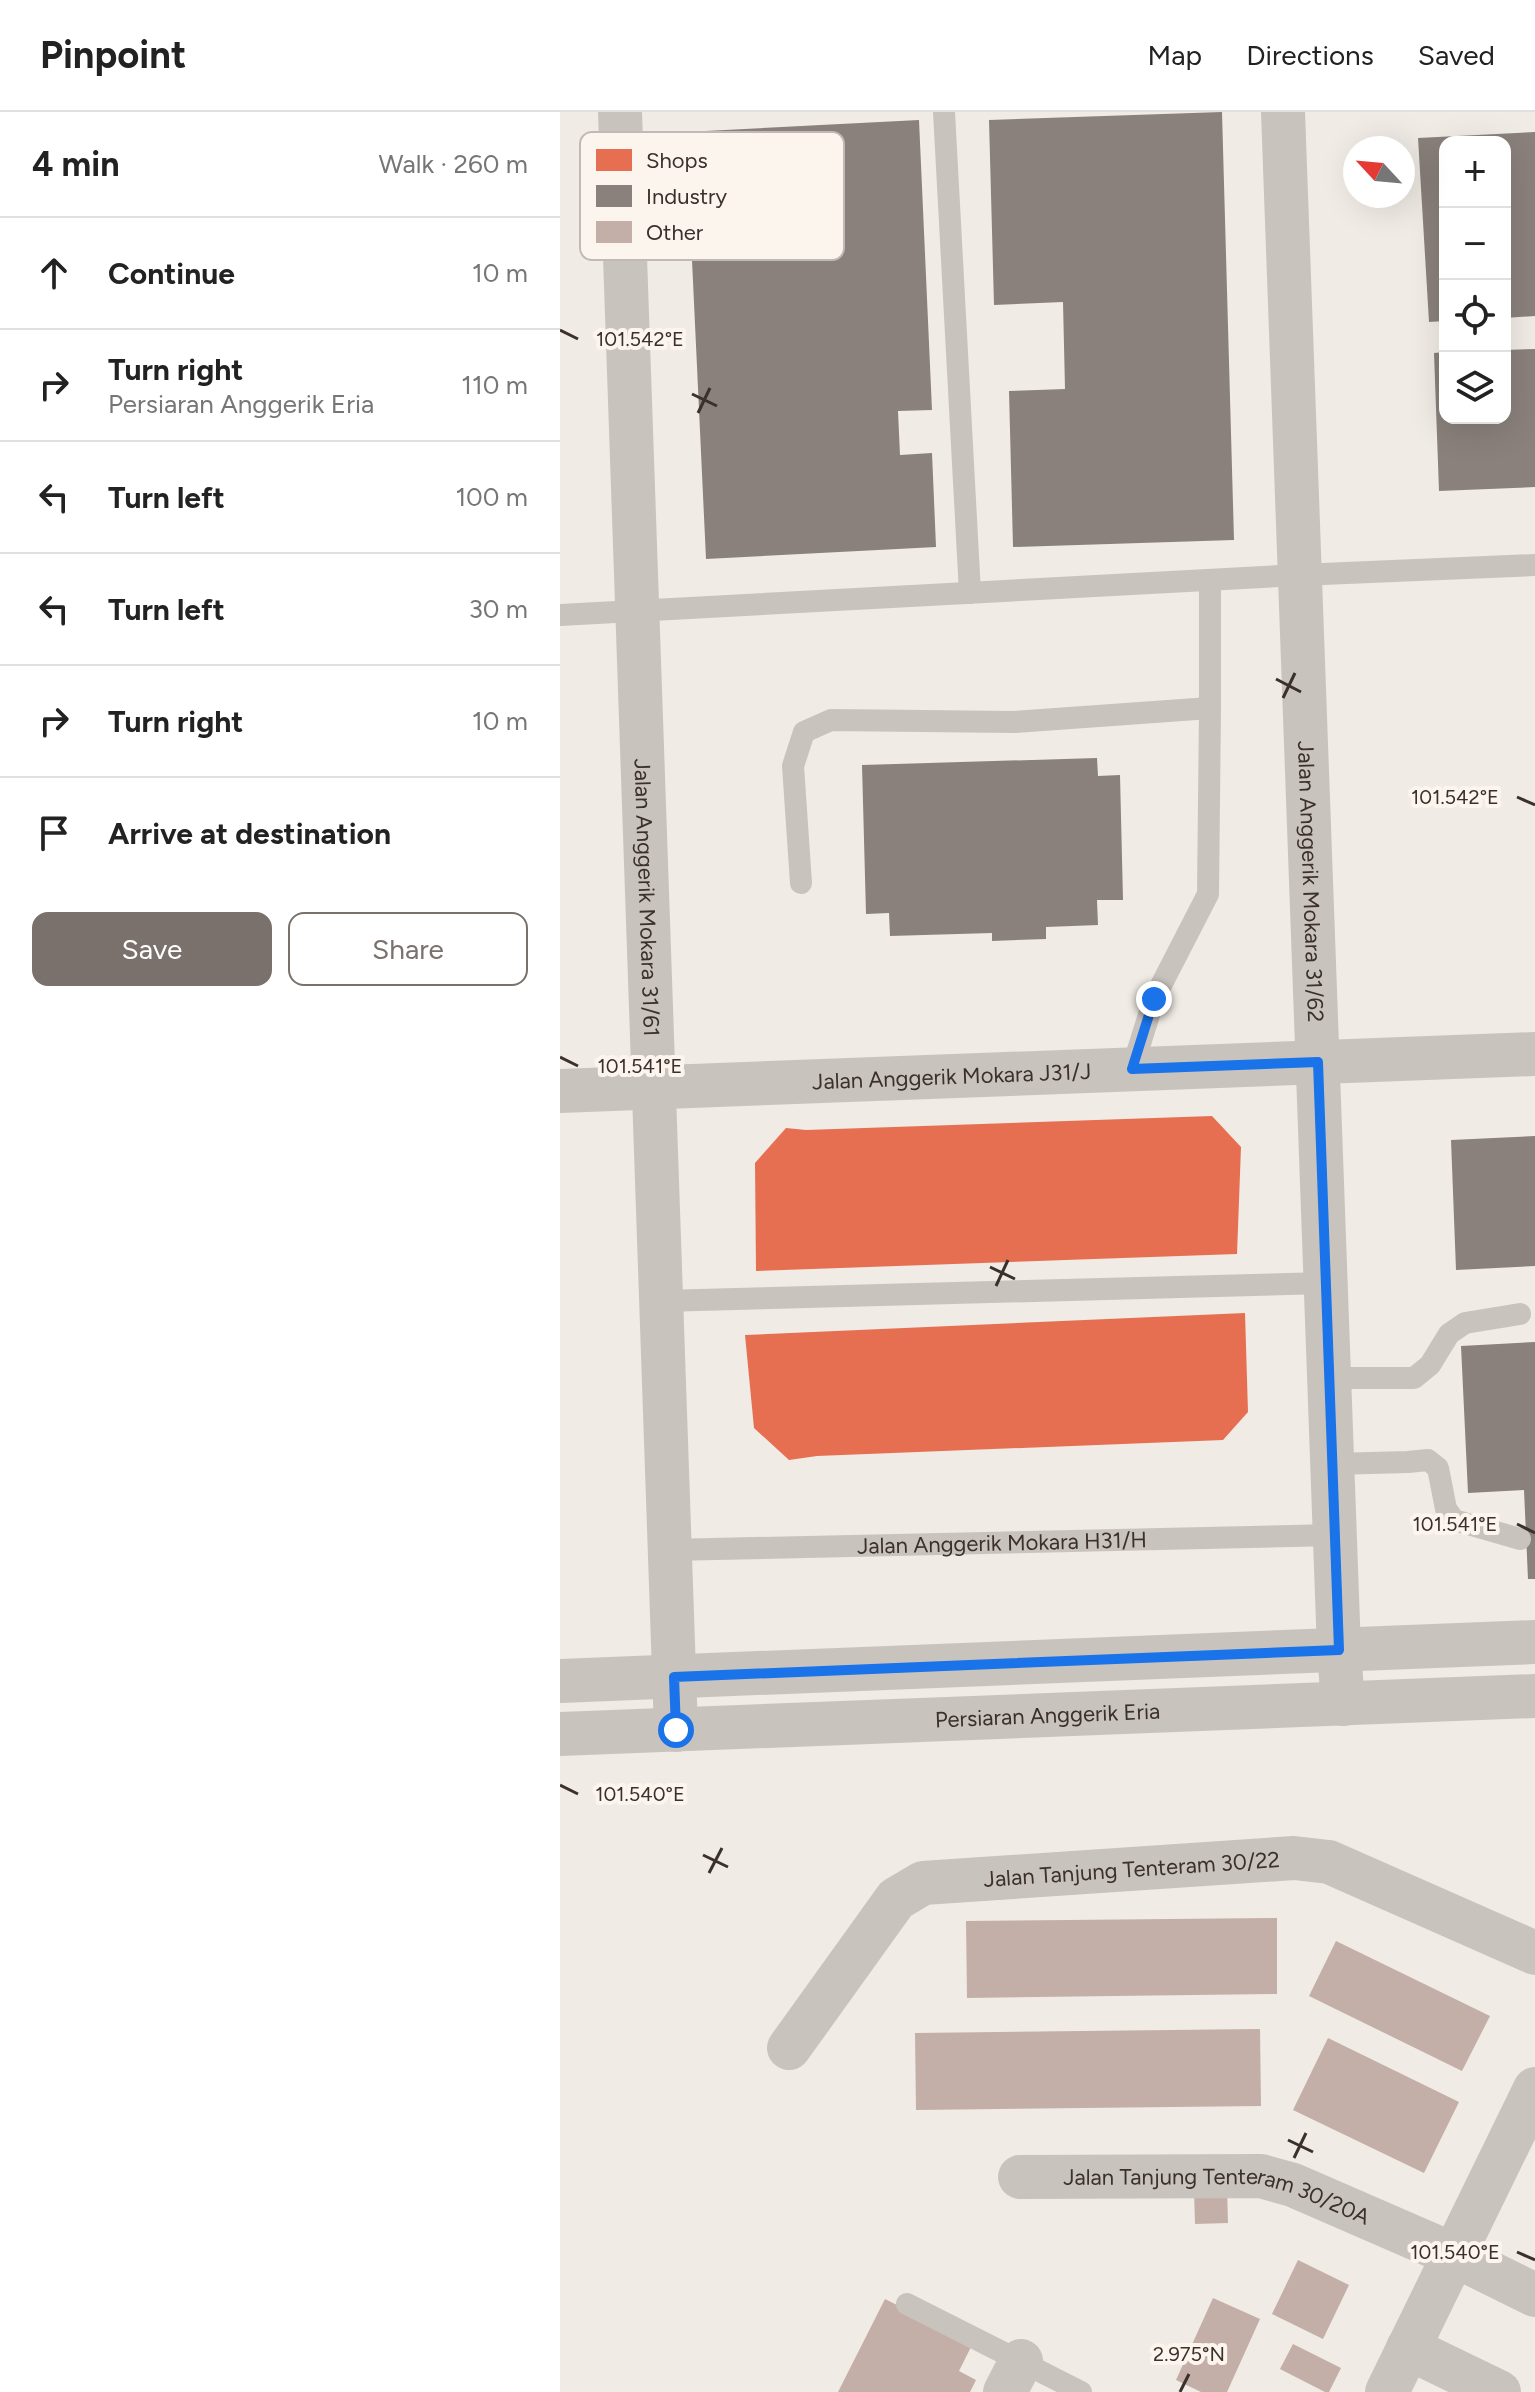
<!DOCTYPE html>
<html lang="en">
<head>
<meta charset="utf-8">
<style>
	body { margin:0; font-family:Figtree,sans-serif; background:#f6f6f6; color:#222 }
	.controls { position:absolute; right:24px; top:24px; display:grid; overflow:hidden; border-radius:16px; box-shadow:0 8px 32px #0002 }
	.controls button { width:72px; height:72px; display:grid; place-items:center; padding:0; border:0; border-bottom:2px solid #e0e0e0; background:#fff; color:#222; font:40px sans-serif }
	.compass { position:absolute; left:783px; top:24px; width:72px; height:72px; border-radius:50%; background:#fff; box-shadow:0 8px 32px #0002; rotate:296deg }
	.stop { position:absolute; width:24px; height:24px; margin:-18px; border:6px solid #1a73e8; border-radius:50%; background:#fff }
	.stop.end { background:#1a73e8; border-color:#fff; box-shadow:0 2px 8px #0008 }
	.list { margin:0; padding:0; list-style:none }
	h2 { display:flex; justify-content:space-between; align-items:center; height:104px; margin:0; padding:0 32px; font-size:34px }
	h2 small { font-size:26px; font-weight:400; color:#767676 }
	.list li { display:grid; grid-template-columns:52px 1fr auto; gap:24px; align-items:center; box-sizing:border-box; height:112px; padding:0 32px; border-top:2px solid #e0e0e0 }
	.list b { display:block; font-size:30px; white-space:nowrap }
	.list p { margin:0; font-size:26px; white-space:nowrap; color:#767676 }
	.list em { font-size:26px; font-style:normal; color:#767676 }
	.actions { display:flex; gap:16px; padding:24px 32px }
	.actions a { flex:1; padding:18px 0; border:2px solid #7a716c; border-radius:16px; text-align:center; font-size:28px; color:#7a716c }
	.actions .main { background:#7a716c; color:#fff }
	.icon { flex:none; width:44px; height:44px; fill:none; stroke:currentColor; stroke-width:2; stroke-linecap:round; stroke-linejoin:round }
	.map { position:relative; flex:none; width:975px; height:2280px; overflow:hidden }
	header { display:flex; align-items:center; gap:48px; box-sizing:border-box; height:112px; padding:0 40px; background:#fff; border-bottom:2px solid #e0e0e0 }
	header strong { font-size:38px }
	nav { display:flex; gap:44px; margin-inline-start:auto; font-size:28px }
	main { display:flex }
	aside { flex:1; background:#fff }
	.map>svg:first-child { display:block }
	.shops { fill:#e76f51 }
	.industry { fill:#8a817c }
	.building { fill:#c3afa7 }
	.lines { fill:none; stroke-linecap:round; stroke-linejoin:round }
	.service { stroke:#c9c3be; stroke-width:22 }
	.minor { stroke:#c9c3be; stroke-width:44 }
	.tertiary { stroke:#c9c3be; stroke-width:44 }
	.route { stroke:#1a73e8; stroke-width:10 }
	.ticks { fill:none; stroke:#3b302b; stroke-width:3 }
	.labels { text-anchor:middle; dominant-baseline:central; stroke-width:8; stroke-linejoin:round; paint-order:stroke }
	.street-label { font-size:22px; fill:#3b302b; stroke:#fbf5ee }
	.key { fill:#fbf5ee; stroke:#c1bab4; stroke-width:2 }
	.key-label { font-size:22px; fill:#3b302b }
	.ticks-label { font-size:20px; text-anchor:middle; fill:#3b302b; stroke:#fbf5ee; stroke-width:8; stroke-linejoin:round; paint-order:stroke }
</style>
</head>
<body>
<header>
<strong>Pinpoint</strong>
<nav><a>Map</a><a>Directions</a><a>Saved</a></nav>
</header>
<main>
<aside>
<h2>4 min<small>Walk · 260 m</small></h2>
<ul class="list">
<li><svg class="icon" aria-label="ahead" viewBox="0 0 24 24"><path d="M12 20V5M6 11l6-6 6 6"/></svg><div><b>Continue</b></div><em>10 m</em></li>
<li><svg class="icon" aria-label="right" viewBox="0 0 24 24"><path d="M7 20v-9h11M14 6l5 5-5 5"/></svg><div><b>Turn right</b><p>Persiaran Anggerik Eria</p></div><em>110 m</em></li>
<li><svg class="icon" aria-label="left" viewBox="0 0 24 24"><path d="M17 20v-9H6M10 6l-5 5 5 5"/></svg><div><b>Turn left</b></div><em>100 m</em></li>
<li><svg class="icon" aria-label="left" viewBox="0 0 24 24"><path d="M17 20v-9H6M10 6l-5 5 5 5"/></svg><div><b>Turn left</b></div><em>30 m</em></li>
<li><svg class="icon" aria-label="right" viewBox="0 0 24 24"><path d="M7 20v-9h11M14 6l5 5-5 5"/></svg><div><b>Turn right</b></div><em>10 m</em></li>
<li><svg class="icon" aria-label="arrive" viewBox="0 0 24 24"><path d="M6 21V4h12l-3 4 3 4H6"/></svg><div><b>Arrive at destination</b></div></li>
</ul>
<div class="actions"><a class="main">Save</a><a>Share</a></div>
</aside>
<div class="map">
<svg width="975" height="2280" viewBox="0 0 975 2280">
	<rect width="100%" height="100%" fill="#f0ebe5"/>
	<!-- shops -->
	<g class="shops">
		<polygon points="652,1004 681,1035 677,1142 196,1159 195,1051 226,1016 246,1018"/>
		<polygon points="685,1201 688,1300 663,1328 257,1344 229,1348 194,1316 185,1223"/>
	</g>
	<!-- industry -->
	<g class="industry">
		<polygon points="662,0 674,428 453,435 449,279 505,277 503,190 434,193 429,8"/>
		<polygon points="359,8 372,298 338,299 340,343 372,341 376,435 146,447 126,20"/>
		<polygon points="975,20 975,204 945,206 945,30 885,30 885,209 869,210 858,26"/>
		<polygon points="975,237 975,375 879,379 874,241 885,240 885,306 945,306 945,238"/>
		<polygon points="537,646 538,664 560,663 563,788 537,788 538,813 486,815 486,827 432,829 432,821 330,824 329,801 306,802 302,653"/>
		<polygon points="975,1024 975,1154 896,1158 891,1028"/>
		<polygon points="975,1230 975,1467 968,1467 964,1378 908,1381 901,1234"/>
	</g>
	<!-- building -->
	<g class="building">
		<polygon points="717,1806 717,1882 407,1886 406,1809"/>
		<polygon points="776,1829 930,1904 902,1959 749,1884"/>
		<polygon points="700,1917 701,1994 356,1998 355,1921"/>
		<polygon points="768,1926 899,1990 864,2061 733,1998"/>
		<polygon points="667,2077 668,2111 635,2112 634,2079"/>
		<polygon points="738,2148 789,2173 763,2227 712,2202"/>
		<polygon points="653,2186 700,2207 667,2280 641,2280 616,2268"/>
		<polygon points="325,2187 413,2231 399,2259 416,2268 410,2280 278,2280"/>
		<polygon points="733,2232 781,2256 769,2280 765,2280 720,2257"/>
	</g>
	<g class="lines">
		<!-- service -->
		<g class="service">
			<polyline points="384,0 410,481"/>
			<polyline points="0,503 739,463 975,453"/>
			<polyline points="650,596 650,468"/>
			<polyline points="241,771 233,654 244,620 271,608 454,610 650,596 648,782 594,887 572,957"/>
			<polyline points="101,1189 765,1171"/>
			<polyline points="769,1266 854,1266 870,1253 889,1222 905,1211 960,1202"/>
			<polyline points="772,1352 848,1350 868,1348 878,1356 886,1397 894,1408 960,1427"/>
			<path id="s1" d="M110 1438 774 1423"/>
			<polyline points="347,2192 521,2280"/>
		</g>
		<!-- minor -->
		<g class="minor">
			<path id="s2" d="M60 0 116 1618"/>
			<path id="s3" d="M723 0 779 1538 783 1592"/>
			<path id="s4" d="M0 979 975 942"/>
			<path id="s5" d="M229 1936 336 1787 363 1771 734 1746 769 1750 975 1841"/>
			<path id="s6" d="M460 2065 701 2064 733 2073 894 2143 975 2183"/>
			<polyline points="848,2236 939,2280"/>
			<polyline points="445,2280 461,2249"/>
			<polyline points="827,2280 975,1977"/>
		</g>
		<!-- tertiary -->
		<g class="tertiary">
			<polyline points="0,1569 975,1530"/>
			<path id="s7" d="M0 1622 975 1584"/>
		</g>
	</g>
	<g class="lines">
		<!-- route -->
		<polyline class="route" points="116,1618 114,1565 779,1538 758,950 572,957 594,887"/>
	</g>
	<!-- ticks -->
	<path class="ticks" d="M0 218 18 227M132 282 157 294M138 301 150 276M716 567 741 580M723 586 735 561M957 685 975 693M0 945 18 954M430 1155 455 1167M436 1174 448 1148M957 1412 975 1421M0 1673 18 1682M143 1743 168 1755M149 1761 162 1736M728 2028 753 2040M734 2046 746 2021M957 2140 975 2148M620 2280 629 2262"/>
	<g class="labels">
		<!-- street labels -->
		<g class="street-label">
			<text stroke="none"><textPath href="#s3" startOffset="770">Jalan Anggerik Mokara 31/62</textPath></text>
			<text stroke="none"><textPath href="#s2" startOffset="786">Jalan Anggerik Mokara 31/61</textPath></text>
			<text stroke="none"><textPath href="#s4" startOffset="392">Jalan Anggerik Mokara J31/J</textPath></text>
			<text stroke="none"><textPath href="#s1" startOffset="332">Jalan Anggerik Mokara H31/H</textPath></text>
			<text stroke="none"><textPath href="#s7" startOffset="488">Persiaran Anggerik Eria</textPath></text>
			<text stroke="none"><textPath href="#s5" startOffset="424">Jalan Tanjung Tenteram 30/22</textPath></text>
			<text stroke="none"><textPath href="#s6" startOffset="200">Jalan Tanjung Tenteram 30/20A</textPath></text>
		</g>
	</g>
	<!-- legend -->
	<rect x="20" y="20" width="264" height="128" rx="12" class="key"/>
	<rect x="36" y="37" width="36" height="22" fill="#e76f51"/>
	<rect x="36" y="73" width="36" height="22" fill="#8a817c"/>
	<rect x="36" y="109" width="36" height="22" fill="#c3afa7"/>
	<g class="key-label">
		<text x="86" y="56">Shops</text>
		<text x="86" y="92">Industry</text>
		<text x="86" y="128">Other</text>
	</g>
	<g class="ticks-label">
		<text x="80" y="234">101.542°E</text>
		<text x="895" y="692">101.542°E</text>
		<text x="80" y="961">101.541°E</text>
		<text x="895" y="1419">101.541°E</text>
		<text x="80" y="1689">101.540°E</text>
		<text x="895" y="2147">101.540°E</text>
		<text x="629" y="2249">2.975°N</text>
	</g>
</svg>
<div class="controls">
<button>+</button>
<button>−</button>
<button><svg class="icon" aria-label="locate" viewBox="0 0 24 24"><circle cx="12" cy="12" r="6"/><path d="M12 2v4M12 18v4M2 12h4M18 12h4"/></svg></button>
<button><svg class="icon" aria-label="layers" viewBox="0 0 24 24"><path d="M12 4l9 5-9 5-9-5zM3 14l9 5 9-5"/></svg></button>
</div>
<svg class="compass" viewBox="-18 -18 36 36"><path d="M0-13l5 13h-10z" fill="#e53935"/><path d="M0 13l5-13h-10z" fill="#767676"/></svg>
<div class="stop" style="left:116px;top:1618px"></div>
<div class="stop end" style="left:594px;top:887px"></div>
</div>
</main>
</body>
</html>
